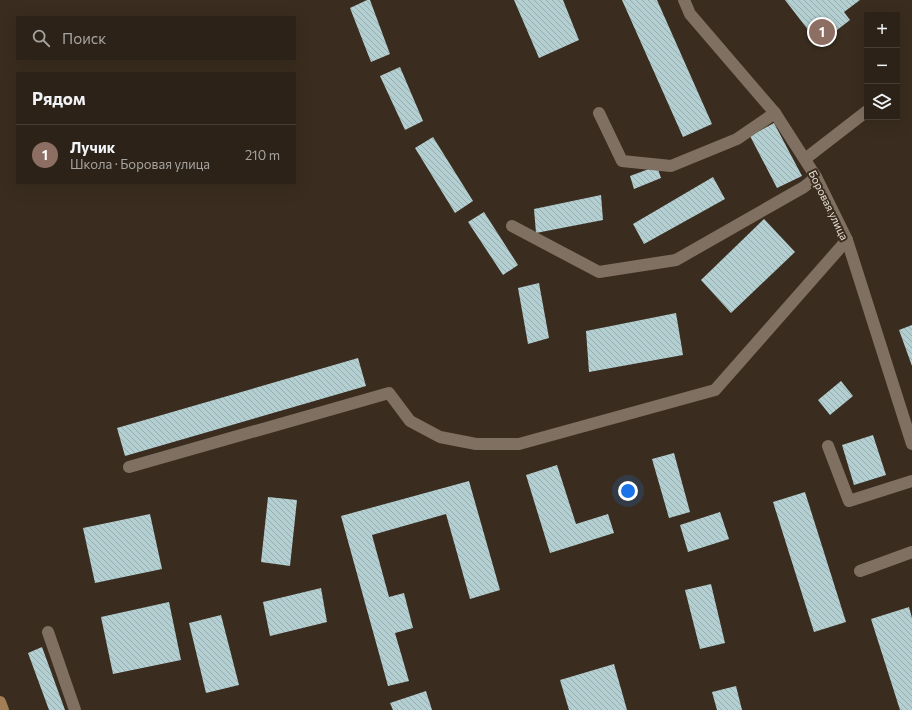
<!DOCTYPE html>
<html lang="ru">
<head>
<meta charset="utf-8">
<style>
	body { margin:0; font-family:Commissioner,sans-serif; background:#382f24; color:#f1f3f6 }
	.controls { position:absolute; right:12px; top:12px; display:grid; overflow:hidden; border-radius:0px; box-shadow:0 4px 16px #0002 }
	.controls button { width:36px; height:36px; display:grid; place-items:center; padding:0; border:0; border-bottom:1px solid #483f36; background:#2c2217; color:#f1f3f6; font:20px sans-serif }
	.you { position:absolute; left:628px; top:491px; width:14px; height:14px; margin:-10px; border:3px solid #fff; border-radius:50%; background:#1a73e8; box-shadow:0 0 0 6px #1a73e833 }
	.badge { display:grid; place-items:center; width:26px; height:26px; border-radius:50%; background:#0b8043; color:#fff; font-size:13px; font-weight:700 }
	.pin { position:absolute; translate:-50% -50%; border:2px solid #fff; box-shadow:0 1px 4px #0006 }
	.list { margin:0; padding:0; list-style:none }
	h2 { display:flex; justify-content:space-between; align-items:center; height:52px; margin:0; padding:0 16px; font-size:17px }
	h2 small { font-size:13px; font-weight:400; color:#a6a4a1 }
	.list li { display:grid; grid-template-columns:26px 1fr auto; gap:12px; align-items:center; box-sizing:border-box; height:60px; padding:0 16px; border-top:1px solid #483f36 }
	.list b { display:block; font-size:15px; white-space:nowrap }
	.list p { margin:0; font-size:13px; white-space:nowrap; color:#a6a4a1 }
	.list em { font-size:13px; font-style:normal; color:#a6a4a1 }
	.icon { flex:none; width:22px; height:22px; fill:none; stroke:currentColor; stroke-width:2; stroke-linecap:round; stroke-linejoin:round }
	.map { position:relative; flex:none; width:912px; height:710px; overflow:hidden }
	.search { position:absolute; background:#2c2217; box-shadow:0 4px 16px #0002; left:16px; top:16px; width:280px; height:44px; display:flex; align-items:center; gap:10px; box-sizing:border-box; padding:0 14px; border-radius:0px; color:#a6a4a1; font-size:15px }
	.panel { position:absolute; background:#2c2217; box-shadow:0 4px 16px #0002; left:16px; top:72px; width:280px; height:112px; border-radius:0px }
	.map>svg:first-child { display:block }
	.building { fill:url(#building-back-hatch) }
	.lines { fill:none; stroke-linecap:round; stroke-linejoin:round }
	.minor { stroke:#807061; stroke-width:12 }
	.major { stroke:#a37e57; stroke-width:12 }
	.labels { text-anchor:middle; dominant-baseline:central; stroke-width:4; stroke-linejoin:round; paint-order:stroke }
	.street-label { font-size:11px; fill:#e9e0d7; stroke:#3a2d1f }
</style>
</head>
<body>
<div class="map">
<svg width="912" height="710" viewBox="0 0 912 710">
	<defs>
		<pattern id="building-back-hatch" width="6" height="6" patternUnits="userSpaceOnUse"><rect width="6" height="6" fill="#b3cfd2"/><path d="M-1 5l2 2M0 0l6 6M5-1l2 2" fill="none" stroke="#98acae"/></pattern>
	</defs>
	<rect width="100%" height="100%" fill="#3a2d1f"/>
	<!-- building -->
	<g class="building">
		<polygon points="367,0 370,0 390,54 371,62 350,8"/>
		<polygon points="514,0 563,0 579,40 539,58"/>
		<polygon points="622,0 657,0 712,124 683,137"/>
		<polygon points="785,0 860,0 844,12 850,20 819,44"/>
		<polygon points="400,67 423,121 405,130 380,76"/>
		<polygon points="774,123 802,176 777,188 750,136"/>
		<polygon points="433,137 473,201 455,213 415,148"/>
		<polygon points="657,166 661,178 634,189 630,176"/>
		<polygon points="713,177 725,199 644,244 633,224"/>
		<polygon points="601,195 603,220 536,233 534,209"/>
		<polygon points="484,212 518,265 503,275 468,222"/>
		<polygon points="764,219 795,252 731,313 701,280"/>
		<polygon points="539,283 549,338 528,344 518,288"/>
		<polygon points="676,313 683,355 589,372 586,331"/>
		<polygon points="912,325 912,366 899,330"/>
		<polygon points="358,358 366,386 125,456 117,428"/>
		<polygon points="841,381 853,396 830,415 818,400"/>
		<polygon points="873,435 886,475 854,485 842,445"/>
		<polygon points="674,453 690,512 669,518 652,459"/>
		<polygon points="557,465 576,524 608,514 614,533 550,553 526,475"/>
		<polygon points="469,481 500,590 470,599 446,514 372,535 389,597 404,593 413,628 395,633 409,681 388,686 341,516"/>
		<polygon points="805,492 846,622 814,632 773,502"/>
		<polygon points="268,497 297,500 290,566 261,562"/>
		<polygon points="720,512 729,539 688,552 680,525"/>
		<polygon points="150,514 162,569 95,583 83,528"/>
		<polygon points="711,584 725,643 700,649 685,590"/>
		<polygon points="321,588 327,622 270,636 263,602"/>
		<polygon points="169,602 181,660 113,674 101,617"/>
		<polygon points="909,607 912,618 912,710 900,710 871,619"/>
		<polygon points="221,615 239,685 206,693 189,623"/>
		<polygon points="42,647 65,710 49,710 28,653"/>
		<polygon points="614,664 627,710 569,710 560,680"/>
		<polygon points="736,686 742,710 717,710 712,692"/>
		<polygon points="426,691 432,710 393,710 390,703"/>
	</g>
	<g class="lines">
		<!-- minor -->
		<g class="minor">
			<polyline points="684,0 690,14 775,113 816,177 847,240 912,444"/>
			<polyline points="599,113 622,161 671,166 737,139 775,113"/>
			<polyline points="805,159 867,111"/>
			<polyline points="512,226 599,272 676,260 804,187 816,177"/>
			<polyline points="828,446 849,501 912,481"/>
			<polyline points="129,467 389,393 410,421 440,437 476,444 519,444 715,390 847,240"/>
			<polyline points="860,571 912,552"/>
			<polyline points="48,632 75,710"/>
		</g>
		<!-- major -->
		<polyline class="major" points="0,702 3,710"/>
	</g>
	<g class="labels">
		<!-- street labels -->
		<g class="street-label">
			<text transform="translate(829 205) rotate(64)">Боровая улица</text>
		</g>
	</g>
</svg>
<div class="controls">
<button>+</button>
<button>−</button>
<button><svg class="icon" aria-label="layers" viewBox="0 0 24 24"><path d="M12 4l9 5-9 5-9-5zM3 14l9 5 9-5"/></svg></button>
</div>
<div class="you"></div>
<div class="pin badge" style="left:822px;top:32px;background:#8d6e63">1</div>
<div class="search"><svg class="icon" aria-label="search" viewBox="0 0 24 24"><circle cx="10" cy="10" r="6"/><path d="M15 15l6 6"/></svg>Поиск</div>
<section class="panel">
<h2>Рядом<small></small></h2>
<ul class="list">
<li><span class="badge" style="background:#8d6e63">1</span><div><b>Лучик</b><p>Школа · Боровая улица</p></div><em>210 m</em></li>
</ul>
</section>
</div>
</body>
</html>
